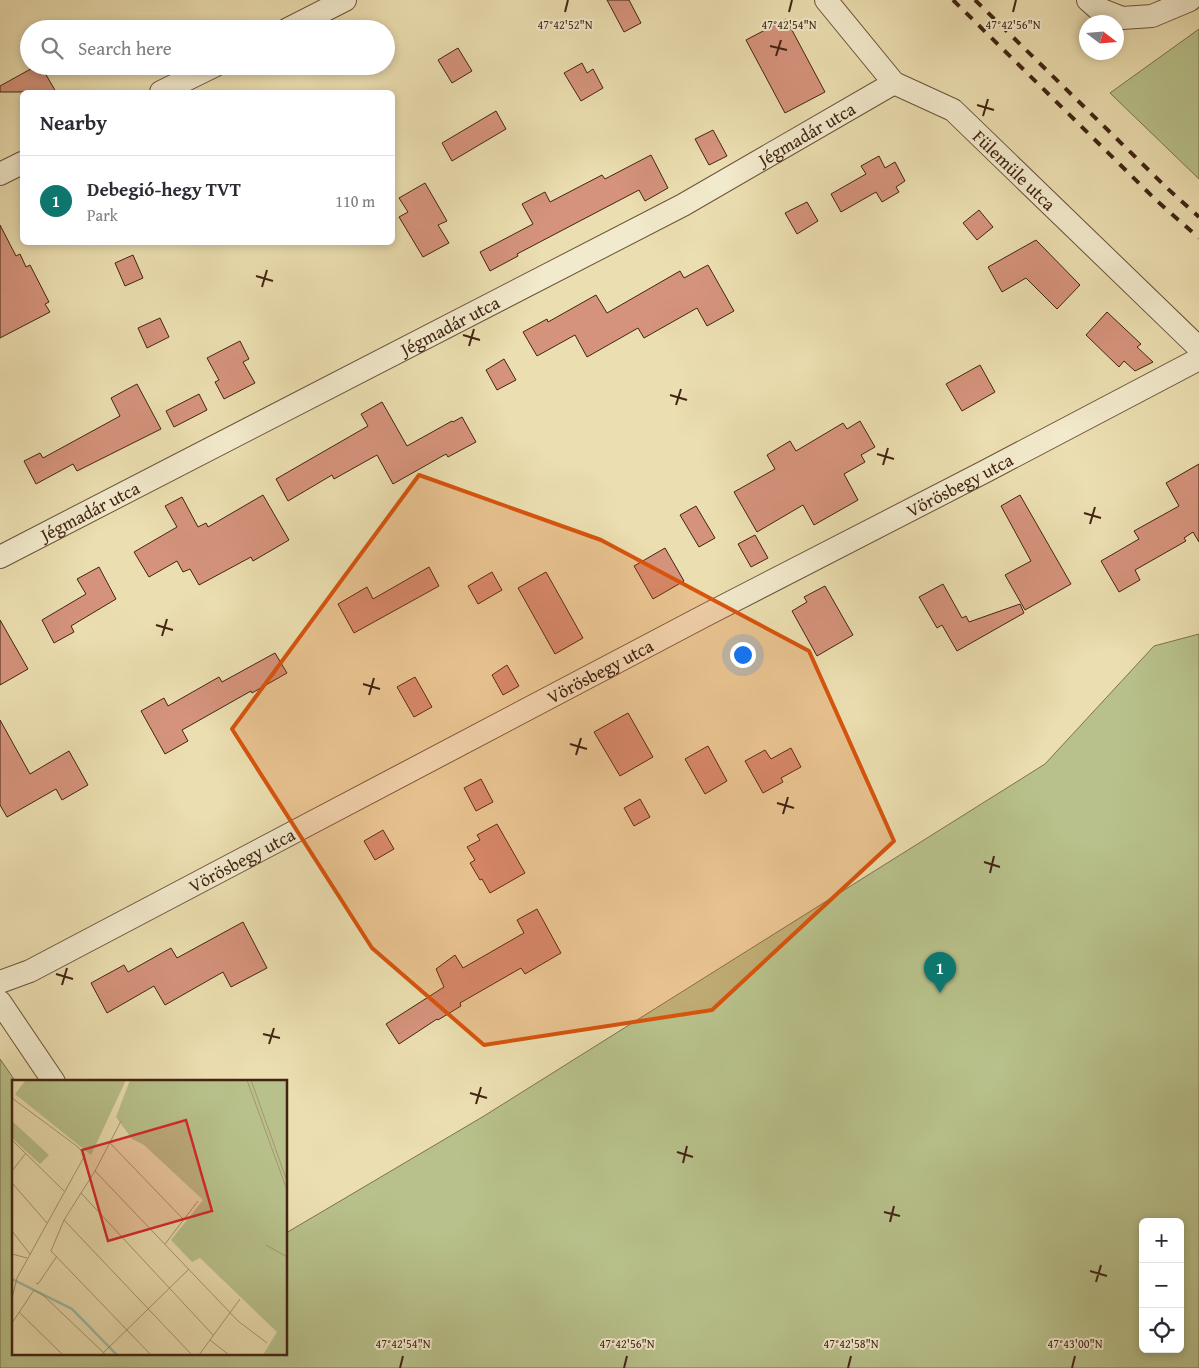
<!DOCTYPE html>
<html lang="en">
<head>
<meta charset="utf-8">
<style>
	body { margin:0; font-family:"Gentium Book Plus",serif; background:#f2f2f3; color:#2b2b33 }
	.controls { position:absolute; right:15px; bottom:15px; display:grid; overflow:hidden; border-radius:8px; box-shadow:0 2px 8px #0003 }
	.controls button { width:45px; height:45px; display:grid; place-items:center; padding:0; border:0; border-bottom:1px solid #e1e1e2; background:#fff; color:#2b2b33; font:25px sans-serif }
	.compass { position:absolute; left:1079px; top:15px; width:45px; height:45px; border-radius:50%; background:#fff; box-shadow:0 2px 8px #0003; rotate:106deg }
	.you { position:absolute; left:742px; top:654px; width:18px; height:18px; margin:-12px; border:4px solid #fff; border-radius:50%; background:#1a73e8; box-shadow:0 0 0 8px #1a73e833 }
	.badge { display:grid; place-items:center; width:32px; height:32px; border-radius:50%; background:#0f766e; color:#fff; font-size:16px; font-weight:700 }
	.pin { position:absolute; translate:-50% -41px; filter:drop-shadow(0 1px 2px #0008) }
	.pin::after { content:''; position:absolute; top:26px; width:18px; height:15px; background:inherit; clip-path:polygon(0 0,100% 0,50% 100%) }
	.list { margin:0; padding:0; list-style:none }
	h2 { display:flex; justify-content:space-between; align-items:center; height:65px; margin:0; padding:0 20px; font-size:21px }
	h2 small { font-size:16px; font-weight:400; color:#7c7c81 }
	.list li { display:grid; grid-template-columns:32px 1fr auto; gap:15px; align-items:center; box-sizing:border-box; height:90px; padding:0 20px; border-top:1px solid #e1e1e2 }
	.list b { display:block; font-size:19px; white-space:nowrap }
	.list p { margin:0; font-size:16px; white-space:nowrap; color:#7c7c81 }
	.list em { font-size:16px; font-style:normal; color:#7c7c81 }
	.icon { flex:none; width:28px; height:28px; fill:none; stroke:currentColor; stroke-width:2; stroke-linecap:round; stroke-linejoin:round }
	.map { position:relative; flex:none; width:1199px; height:1368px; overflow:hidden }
	.search { position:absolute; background:#fff; box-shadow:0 2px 8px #0003; left:20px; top:20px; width:375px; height:55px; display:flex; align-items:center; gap:12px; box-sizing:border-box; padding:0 18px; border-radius:28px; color:#7c7c81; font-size:19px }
	.panel { position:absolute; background:#fff; box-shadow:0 2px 8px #0003; left:20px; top:90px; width:375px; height:155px; border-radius:8px }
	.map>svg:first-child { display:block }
	.green { fill:#b8c18b; stroke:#7d724f; fill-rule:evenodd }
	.building { fill:#d5937c; stroke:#422413 }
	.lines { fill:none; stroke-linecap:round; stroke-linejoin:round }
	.minor-casing { stroke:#6c523a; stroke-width:24 }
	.minor { stroke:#f2eacc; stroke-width:22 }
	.rail { stroke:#422413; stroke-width:4; stroke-dasharray:9 9; stroke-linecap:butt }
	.marked { fill:#d7540d; fill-opacity:0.2; stroke:#d7540d; stroke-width:4; stroke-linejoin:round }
	.ticks { fill:none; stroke:#422413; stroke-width:2 }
	.labels { text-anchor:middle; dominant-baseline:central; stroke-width:4; stroke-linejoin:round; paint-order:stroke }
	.street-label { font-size:18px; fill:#422413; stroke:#f2eacc }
	.inset-river { fill:none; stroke:#98bcac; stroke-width:2.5 }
	.inset-road { fill:none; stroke:#a79471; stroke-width:1 }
	.view { fill:#d62828; fill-opacity:0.15; stroke:#d62828; stroke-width:2.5 }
	.inset-edge { fill:none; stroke:#422413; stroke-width:2.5 }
	.ticks-label { font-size:12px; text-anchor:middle; fill:#422413; stroke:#f2eacc; stroke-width:4; stroke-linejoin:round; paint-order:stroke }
</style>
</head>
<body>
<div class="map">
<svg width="1199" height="1368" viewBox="0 0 1199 1368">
	<rect width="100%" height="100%" fill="#ebdeb0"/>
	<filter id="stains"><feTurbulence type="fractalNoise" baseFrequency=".004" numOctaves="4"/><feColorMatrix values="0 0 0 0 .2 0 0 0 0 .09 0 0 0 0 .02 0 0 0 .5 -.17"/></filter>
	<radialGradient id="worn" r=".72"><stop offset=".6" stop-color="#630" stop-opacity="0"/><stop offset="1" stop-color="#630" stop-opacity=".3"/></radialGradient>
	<!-- green -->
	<g class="green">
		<polygon points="1199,29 1199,179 1110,93"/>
		<path d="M1199 634V1368H0V1059L16 1082H14V1354H286V1233L484 1116 1045 764 1154 646ZM1143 1222H1180V1349H1143Z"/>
	</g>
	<!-- building -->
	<g class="building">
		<polygon points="607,0 629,0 641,23 624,32"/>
		<polygon points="786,19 825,92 785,113 746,40"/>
		<polygon points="458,48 472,71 452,83 438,60"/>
		<polygon points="582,63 587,73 593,69 603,88 581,101 564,73"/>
		<polygon points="36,66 41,66 56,92 0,92 0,86"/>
		<polygon points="496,111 506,129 452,161 442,143"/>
		<polygon points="713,130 727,156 709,165 695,139"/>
		<polygon points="651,155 668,188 645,201 639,190 517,254 518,256 490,271 480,252 533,224 522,204 545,192 550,202 602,175 605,179"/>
		<polygon points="879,156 885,168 895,162 905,181 896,187 899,192 882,202 876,192 841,212 831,194 866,174 861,166"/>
		<polygon points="425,183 447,221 438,225 449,243 423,257 399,217 408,212 399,198"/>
		<polygon points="807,202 818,221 797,234 785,213"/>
		<polygon points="979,210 993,227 977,240 963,223"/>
		<polygon points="0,225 16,256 20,254 26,267 30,265 49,302 45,304 50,312 0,338"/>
		<polygon points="1036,240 1080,285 1057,309 1026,278 1002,292 988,267"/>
		<polygon points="133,255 143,278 125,286 115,263"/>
		<polygon points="708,265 734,311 707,326 697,308 644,338 638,328 587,357 575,335 537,356 523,332 547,319 548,322 596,295 607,313 680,271 684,278"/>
		<polygon points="1107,312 1141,344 1137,347 1153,362 1135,371 1124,361 1119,367 1086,335"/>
		<polygon points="160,318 169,337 147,348 138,328"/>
		<polygon points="240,341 249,359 243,362 255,383 224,399 215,382 219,380 207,358"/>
		<polygon points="504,359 516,380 497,390 486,370"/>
		<polygon points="980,365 995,392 962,411 946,384"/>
		<polygon points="137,384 161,429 77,471 73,464 36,484 24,461 40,453 43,458 120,416 111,398"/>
		<polygon points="199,394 207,410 174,427 166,411"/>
		<polygon points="382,402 407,446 452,421 453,422 462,417 476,442 448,457 446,454 393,484 377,455 334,479 332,475 288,501 276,479 368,426 361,414"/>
		<polygon points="860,421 875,447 861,455 865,462 844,474 858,500 814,525 803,505 757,532 734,492 775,469 767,455 790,441 796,451 843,423 847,429"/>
		<polygon points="1199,464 1199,542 1193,532 1184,538 1186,541 1135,570 1140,580 1119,592 1101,561 1139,539 1134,531 1179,506 1166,483"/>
		<polygon points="263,495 289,540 253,561 251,557 199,585 190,569 183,572 177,561 149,577 134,552 177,527 165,506 182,497 198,527 206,523 208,527"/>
		<polygon points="1020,495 1071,584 1025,610 1005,575 1031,561 1001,506"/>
		<polygon points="696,506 715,538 699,547 680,515"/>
		<polygon points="755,535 768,558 751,567 738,544"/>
		<polygon points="665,548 684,581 653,599 634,566"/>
		<polygon points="99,567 116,599 71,626 74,632 54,643 42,620 86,594 77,579"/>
		<polygon points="429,567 439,586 354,633 338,604 367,587 373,599"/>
		<polygon points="492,572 502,590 478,604 468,586"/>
		<polygon points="546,572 583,638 555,654 518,588"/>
		<polygon points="943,584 962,618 966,616 969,622 1020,604 1024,613 957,651 942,625 937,628 919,597"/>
		<polygon points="825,586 853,635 817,656 792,611 807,602 804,597"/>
		<polygon points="0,620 28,669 0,685"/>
		<polygon points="275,653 287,673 252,693 251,691 182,730 188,741 165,754 141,711 164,698 168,706 219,677 222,682"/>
		<polygon points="507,665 519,686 503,695 492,675"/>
		<polygon points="415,677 432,707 414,717 397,687"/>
		<polygon points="628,713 653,757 620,776 594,732"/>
		<polygon points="0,720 30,774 69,751 88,785 62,800 56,789 7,817 0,805"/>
		<polygon points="708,746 727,781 705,794 685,759"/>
		<polygon points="791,748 801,767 781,778 783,782 763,793 745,761 765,750 771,759"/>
		<polygon points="481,779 493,802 476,811 464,788"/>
		<polygon points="640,799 650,817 634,826 624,808"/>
		<polygon points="497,824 525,873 490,893 482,879 480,880 470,863 475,860 467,847 480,840 477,835"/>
		<polygon points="383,830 394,849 375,860 364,841"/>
		<polygon points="537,909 561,953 525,974 521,968 460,1003 461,1006 438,1020 437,1019 399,1044 386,1024 444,987 436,969 455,955 463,968 524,933 517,920"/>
		<polygon points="243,922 267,968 231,987 223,972 165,1005 154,986 107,1013 91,983 124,965 128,972 171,948 177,958"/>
	</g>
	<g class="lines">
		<defs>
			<g id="minor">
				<path id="s1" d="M826 0 894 83 953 110 1199 348"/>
				<polyline points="1088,0 1097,8 1122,18 1152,16 1190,0"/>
				<polyline points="288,29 345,0"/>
				<polyline points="161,92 214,66"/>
				<polyline points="0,174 22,163"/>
				<path id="s2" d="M0 557 683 205 894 83"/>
				<path id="s3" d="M0 982 30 971 706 615 986 471 1199 359"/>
				<polyline points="0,1002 54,1082"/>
			</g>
		</defs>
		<!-- minor casing -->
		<use href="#minor" class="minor-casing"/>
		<!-- minor -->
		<use href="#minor" class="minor"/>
		<!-- rail -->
		<g class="rail">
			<polyline points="953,0 1157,201 1199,238"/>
			<polyline points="975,0 1167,188 1199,217"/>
		</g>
	</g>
	<!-- marked area -->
	<path class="marked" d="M419 475 601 540 809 651 894 841 712 1010 484 1045 372 948 232 729Z"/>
	<!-- ticks -->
	<path class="ticks" d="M565 12 568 0M789 12 792 0M1013 12 1016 0M770 46 787 50M776 56 781 40M977 105 994 110M983 116 988 99M256 276 273 281M262 287 267 270M463 335 480 340M469 346 474 329M670 395 687 400M676 405 681 389M877 454 894 459M883 465 888 448M1084 513 1101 518M1090 524 1095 507M156 625 173 630M162 636 167 619M363 684 380 689M369 695 374 678M570 744 587 749M576 755 581 738M777 803 794 808M783 814 788 797M984 862 1000 867M990 873 994 856M56 974 73 979M62 985 67 968M263 1034 280 1038M269 1044 274 1028M470 1093 487 1098M476 1104 481 1087M677 1152 693 1157M683 1163 687 1146M884 1212 900 1216M890 1222 894 1206M1090 1271 1107 1276M1096 1282 1101 1265M400 1368 403 1356M624 1368 627 1356M848 1368 851 1356M1072 1368 1075 1356"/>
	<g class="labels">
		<!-- street labels -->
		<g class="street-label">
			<text stroke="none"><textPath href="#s2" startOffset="911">Jégmadár utca</textPath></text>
			<text stroke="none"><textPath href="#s1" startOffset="258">Fülemüle utca</textPath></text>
			<text stroke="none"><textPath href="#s2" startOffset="506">Jégmadár utca</textPath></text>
			<text stroke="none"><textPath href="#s3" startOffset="1081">Vörösbegy utca</textPath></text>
			<text stroke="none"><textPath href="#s2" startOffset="101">Jégmadár utca</textPath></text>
			<text stroke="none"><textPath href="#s3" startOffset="676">Vörösbegy utca</textPath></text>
			<text stroke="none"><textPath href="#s3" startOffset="271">Vörösbegy utca</textPath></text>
		</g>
	</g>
	<!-- overview -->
	<g transform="translate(12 1080)">
		<rect width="275" height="275" fill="#ebdeb0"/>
		<path d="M14 0H114L79 75 3 14ZM118 0H275V275H251L265 252 188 178 180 182 159 160 191 120 132 65 120 59 104 37ZM0 41 37 75 28 84 0 58Z" fill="#b8c18b"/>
		<path class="inset-river" d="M0 199 60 229 105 275"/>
		<path class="inset-road" d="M235 0 275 110M239 0 275 101M0 18 66 67 73 75 5 198 0 218M109 41 83 91 52 140 39 171 139 275M0 60 52 111M97 62 172 140M0 91 14 73M83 91 226 241 255 263M0 103 35 143M69 113 201 255M52 140 180 275M0 151 18 174M153 164 186 121M254 165 275 177M0 174 15 178M24 203 26 204 45 176M7 232 51 275M0 243 22 210 32 216 94 275M198 260 217 275M89 275 177 189M187 275 228 219"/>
		<path class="view" d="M174 40 200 131 96 161 70 70Z"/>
		<rect width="275" height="275" class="inset-edge"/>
	</g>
	<g class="ticks-label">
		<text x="565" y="29">47°42'52"N</text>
		<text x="789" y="29">47°42'54"N</text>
		<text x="1013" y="29">47°42'56"N</text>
		<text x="403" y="1348">47°42'54"N</text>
		<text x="627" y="1348">47°42'56"N</text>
		<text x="851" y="1348">47°42'58"N</text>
		<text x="1075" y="1348">47°43'00"N</text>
	</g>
	<rect width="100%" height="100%" filter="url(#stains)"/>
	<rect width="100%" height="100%" fill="url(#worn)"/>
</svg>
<div class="controls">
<button>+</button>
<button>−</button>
<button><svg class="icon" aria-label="locate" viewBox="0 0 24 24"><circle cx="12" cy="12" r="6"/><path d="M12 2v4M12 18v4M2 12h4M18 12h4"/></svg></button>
</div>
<svg class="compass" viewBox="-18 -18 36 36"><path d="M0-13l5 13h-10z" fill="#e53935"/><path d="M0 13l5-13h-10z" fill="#7c7c81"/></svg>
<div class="you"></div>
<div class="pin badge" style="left:940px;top:993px">1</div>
<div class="search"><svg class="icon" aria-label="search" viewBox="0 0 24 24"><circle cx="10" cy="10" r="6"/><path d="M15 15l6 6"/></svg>Search here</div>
<section class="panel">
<h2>Nearby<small></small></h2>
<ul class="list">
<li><span class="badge">1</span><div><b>Debegió-hegy TVT</b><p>Park</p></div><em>110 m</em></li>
</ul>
</section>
</div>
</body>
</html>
